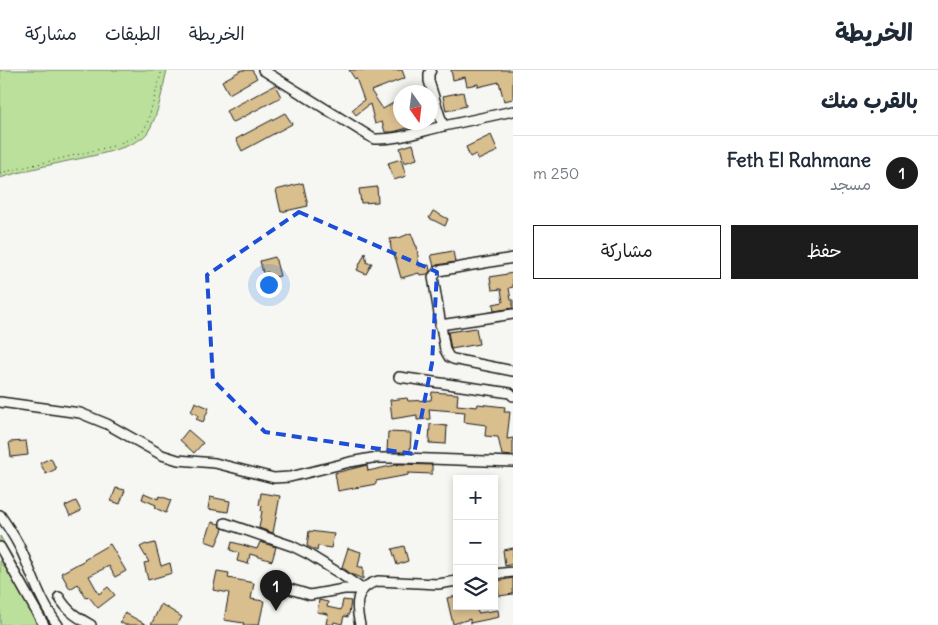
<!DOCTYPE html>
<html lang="ar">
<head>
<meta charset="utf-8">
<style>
	body { margin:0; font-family:Delius,"Playpen Sans Arabic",sans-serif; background:#f2f2f3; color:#1f2937; direction:rtl }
	.controls { position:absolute; right:15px; bottom:15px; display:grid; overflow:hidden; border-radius:0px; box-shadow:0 2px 8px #0003 }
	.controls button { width:45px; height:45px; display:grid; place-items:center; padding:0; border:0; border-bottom:1px solid #e0e1e3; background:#fff; color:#1f2937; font:25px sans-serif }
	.compass { position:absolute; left:393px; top:15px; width:45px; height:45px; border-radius:50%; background:#fff; box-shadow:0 2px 8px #0003; rotate:166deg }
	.you { position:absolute; left:268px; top:214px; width:18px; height:18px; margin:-12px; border:4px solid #fff; border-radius:50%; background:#1a73e8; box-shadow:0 0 0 8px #1a73e833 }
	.badge { display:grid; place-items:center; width:32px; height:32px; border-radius:50%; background:#1c1c1c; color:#fff; font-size:16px; font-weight:700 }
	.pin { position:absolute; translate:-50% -41px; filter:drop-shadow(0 1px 2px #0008) }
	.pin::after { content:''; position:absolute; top:26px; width:18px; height:15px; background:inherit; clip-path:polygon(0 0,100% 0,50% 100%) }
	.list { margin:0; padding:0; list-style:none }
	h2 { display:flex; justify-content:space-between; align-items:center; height:65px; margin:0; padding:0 20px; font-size:21px }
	h2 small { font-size:16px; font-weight:400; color:#747a83 }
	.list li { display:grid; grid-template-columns:32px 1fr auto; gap:15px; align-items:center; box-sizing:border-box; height:75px; padding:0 20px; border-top:1px solid #e0e1e3 }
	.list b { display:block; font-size:19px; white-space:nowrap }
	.list p { margin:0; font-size:16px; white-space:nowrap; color:#747a83 }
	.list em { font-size:16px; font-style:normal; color:#747a83 }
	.actions { display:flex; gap:10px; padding:15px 20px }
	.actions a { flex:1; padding:11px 0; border:1px solid #1c1c1c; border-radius:0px; text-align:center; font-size:18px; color:#1c1c1c }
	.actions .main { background:#1c1c1c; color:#fff }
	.icon { flex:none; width:28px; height:28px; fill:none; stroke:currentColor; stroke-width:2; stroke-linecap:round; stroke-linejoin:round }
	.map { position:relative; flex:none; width:513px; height:555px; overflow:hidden; direction:ltr }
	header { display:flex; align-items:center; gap:30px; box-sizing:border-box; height:70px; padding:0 25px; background:#fff; border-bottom:1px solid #e0e1e3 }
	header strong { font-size:24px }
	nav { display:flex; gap:28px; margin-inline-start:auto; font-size:18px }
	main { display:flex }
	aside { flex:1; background:#fff }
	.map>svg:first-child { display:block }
	.green { fill:#bbe09b; stroke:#6c7e5c }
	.building { fill:#d9be8e; stroke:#1c1c1c }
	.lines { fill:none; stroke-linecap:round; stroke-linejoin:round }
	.minor-casing { stroke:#1c1c1c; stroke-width:12 }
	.path { stroke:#1c1c1c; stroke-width:1; stroke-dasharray:1 4; stroke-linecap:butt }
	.minor { stroke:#f6f6f2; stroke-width:9 }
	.marked { fill:none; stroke:#1d4ed8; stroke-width:4; stroke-dasharray:10 6; stroke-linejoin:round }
</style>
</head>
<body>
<header>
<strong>الخريطة</strong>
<nav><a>الخريطة</a><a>الطبقات</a><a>مشاركة</a></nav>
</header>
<main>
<aside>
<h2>بالقرب منك<small></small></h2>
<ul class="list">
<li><span class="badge">1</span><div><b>Feth El Rahmane</b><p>مسجد</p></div><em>250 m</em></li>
</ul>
<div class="actions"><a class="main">حفظ</a><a>مشاركة</a></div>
</aside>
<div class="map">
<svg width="513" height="555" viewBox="0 0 513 555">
	<rect width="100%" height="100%" fill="#f6f6f2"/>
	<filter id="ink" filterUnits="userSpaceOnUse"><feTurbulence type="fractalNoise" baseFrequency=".02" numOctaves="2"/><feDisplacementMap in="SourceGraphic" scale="10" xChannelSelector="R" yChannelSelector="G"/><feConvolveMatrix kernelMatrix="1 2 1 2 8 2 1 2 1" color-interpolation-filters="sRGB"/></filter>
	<g filter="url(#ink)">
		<!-- green -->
		<g class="green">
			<path d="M0 0H167C162 20 159 44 148 62 136 80 80 88 59 93 39 97 20 102 0 108Z"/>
			<path d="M0 466C18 495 33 526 50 555H0Z"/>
		</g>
		<!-- building -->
		<g class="building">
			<polygon points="242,0 252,0 257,8 229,24 222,11"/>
			<polygon points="349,0 402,0 405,8 371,21 383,39 400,29 400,52 418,52 418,55 393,62 385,62 382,52 375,54 370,34 356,45 352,40 364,30 356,8 355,9"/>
			<polygon points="451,0 513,0 513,29 504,31 499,12 478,17 478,14 467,16 465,7 453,10"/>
			<polygon points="275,15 281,27 232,53 226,41"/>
			<polygon points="463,22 466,36 446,41 443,26"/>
			<polygon points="285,43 292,54 242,81 236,69"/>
			<polygon points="491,65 498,81 478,90 476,84 470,87 466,77"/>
			<polygon points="413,74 417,89 404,93 400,78"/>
			<polygon points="401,89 406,106 394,110 388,93"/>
			<polygon points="303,113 308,136 281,142 276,120"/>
			<polygon points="377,117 378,132 361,133 359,119"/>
			<polygon points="433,141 448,149 445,156 429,148"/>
			<polygon points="411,163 416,176 417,176 419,196 429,195 430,201 428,204 420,205 419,203 401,208 396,190 391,179 390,169 399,168"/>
			<polygon points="453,181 455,192 437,195 434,197 431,185"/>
			<polygon points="365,183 367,193 372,193 366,204 357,200"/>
			<polygon points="275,187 280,206 269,208 268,202 263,203 260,191"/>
			<polygon points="513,203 513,217 509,218 511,230 513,230 513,238 494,241 493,234 503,232 501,219 492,220 490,207"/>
			<polygon points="476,258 479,274 451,279 448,262"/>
			<polygon points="432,322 458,324 457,335 477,337 478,334 505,337 504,342 510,342 507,369 513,368 513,386 502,385 498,367 485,366 486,355 464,352 465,342 429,339 430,349 417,350 417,345 392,349 390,330 407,328 408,331 431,330"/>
			<polygon points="195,332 209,338 203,352 196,349 198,345 191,342"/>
			<polygon points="430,354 447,356 446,374 429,373"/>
			<polygon points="188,360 203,373 194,383 180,370"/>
			<polygon points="388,362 411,363 410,382 387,382"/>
			<polygon points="26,371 28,385 11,387 9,372"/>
			<polygon points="51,388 56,399 46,404 40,393"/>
			<polygon points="400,394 432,395 432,404 408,403 408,405 376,411 376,414 338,421 335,403 367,395 368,401"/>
			<polygon points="116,418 125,420 120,434 111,431"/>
			<polygon points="144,423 158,429 160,426 171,430 166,443 155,438 156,435 142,429"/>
			<polygon points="261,423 280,426 273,463 259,458 262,441 261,441 262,436 259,435"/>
			<polygon points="210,427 230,431 228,442 208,439"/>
			<polygon points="76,431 81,441 70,446 65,436"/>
			<polygon points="212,452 219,454 223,459 216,475 205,471"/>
			<polygon points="309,461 334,464 331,478 318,476 317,481 307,476"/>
			<polygon points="232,472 257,479 260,472 276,477 272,491 250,484 248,494 237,491 239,483 230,480"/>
			<polygon points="155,473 161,496 170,493 172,503 148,510 144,493 149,492 140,477 146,474 147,475"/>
			<polygon points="110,474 126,501 115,507 109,496 89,506 99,524 108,517 115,525 98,538 89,527 86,528 78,514 70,519 61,503 85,490 84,489"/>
			<polygon points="404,476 408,491 397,495 392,479"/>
			<polygon points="348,478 361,482 358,497 363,497 363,509 351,504 342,497"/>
			<polygon points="513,478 513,494 505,496 503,480"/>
			<polygon points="217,501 229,503 228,508 254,513 251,529 264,531 259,555 243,555 244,553 224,550 229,523 213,520"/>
			<polygon points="513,508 513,524 499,526 497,511"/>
			<polygon points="457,526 457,536 476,536 478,543 498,540 499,547 470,553 470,549 453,554 447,528"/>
			<polygon points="319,530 328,532 327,537 341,540 343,530 351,531 349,544 348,544 348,547 344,546 342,554 334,552 333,555 326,554 328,544 317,542"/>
			<polygon points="161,534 182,547 177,555 151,555"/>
			<polygon points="125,543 147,555 125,555 120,552"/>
		</g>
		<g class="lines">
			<defs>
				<g id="minor">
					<path d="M263 0 374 69C398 70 421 61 444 56 467 51 490 46 513 41"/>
					<polyline points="431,0 429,4 429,11 443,56"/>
					<polyline points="513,188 438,201 433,207 445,280 449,287 453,289 513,301"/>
					<polyline points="440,255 513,244"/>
					<polyline points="399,307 510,323 513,326"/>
					<polyline points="0,332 80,343 107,354 162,385 178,390 215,393 274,408 290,407 350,392 372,388 403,388 513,392"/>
					<path d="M0 445C8 457 16 468 22 482 33 506 41 533 58 555"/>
					<polyline points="225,453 292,476 308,484 342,505 362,519"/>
					<polyline points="0,477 44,555"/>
					<polyline points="494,504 513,502"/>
					<polyline points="273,514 310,525 344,519 361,519"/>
					<path d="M59 527C68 542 77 547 91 555"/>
					<path d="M360 555C355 534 355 517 378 511L438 514 457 511"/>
				</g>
			</defs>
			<!-- minor casing -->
			<use href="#minor" class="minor-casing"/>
			<!-- path -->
			<polyline class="path" points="0,103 113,76 137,66 143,61 147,54 162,0"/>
			<!-- minor -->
			<use href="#minor" class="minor"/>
		</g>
	</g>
	<!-- marked area -->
	<path class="marked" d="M299 142 437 202 432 293 414 384 265 362 213 310 207 205Z"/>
</svg>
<div class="controls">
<button>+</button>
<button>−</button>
<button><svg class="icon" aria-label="layers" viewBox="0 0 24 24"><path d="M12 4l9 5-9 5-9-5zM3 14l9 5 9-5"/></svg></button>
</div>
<svg class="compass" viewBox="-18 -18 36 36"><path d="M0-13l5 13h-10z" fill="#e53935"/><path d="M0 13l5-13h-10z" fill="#747a83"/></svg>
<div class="you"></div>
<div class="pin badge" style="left:276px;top:541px">1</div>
</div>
</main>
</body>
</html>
